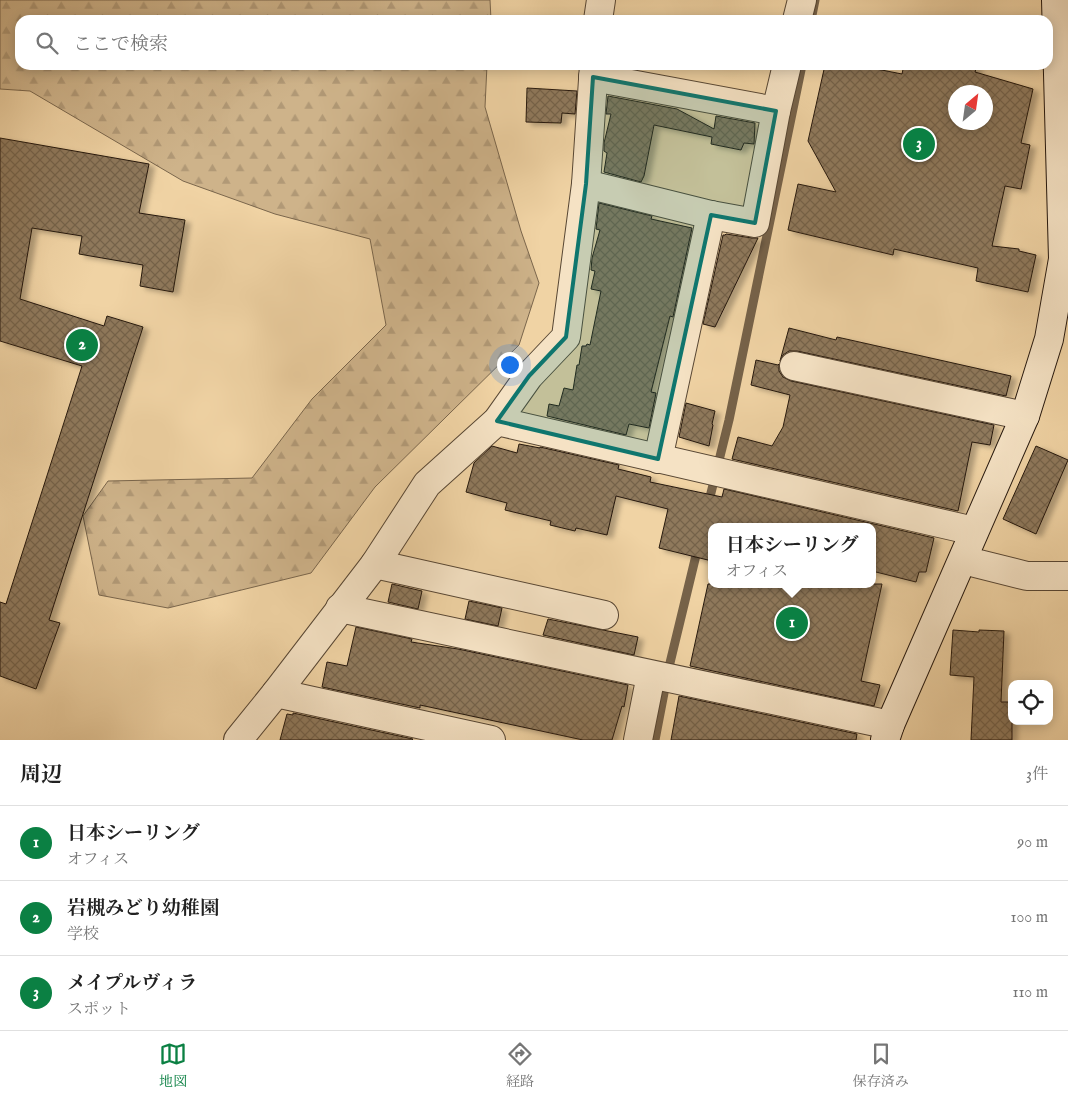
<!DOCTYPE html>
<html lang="ja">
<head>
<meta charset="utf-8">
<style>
	body { margin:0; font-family:"IM FELL English","Noto Serif JP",serif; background:#f2f2f2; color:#222 }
	.controls { position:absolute; right:15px; bottom:15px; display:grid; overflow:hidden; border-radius:10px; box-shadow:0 2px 12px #0003 }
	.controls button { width:45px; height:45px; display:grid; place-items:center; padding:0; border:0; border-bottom:1px solid #e0e0e0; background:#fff; color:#222; font:25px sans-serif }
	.compass { position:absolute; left:948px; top:85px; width:45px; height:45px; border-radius:50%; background:#fff; box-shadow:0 2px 12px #0003; rotate:29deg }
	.you { position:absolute; left:509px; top:364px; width:18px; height:18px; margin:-12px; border:4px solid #fff; border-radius:50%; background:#1a73e8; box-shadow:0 0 0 8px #1a73e833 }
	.badge { display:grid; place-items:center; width:32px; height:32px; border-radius:50%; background:#0b8043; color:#fff; font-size:16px; font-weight:700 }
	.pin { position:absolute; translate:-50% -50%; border:2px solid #fff; box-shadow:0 1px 5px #0006 }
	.popup { position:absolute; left:708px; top:523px; width:168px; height:65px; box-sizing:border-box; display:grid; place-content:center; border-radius:10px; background:#fff; filter:drop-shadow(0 1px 4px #0005); font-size:16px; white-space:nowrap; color:#767676 }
	.popup b { font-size:19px; color:#222 }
	.popup::after { content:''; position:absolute; left:50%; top:100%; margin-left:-10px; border:10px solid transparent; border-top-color:#fff }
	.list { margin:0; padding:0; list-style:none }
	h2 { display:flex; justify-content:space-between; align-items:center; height:65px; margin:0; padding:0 20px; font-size:21px }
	h2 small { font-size:16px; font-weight:400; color:#767676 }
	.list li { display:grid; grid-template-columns:32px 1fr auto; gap:15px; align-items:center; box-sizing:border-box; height:75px; padding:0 20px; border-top:1px solid #e0e0e0 }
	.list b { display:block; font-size:19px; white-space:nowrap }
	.list p { margin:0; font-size:16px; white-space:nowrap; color:#767676 }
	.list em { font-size:16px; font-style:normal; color:#767676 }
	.icon { flex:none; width:28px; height:28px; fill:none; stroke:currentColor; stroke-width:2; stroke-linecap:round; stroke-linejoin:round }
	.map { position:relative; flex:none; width:1068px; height:740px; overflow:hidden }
	.search { position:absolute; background:#fff; box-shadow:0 2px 12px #0003; left:15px; right:15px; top:15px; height:55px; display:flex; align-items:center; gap:12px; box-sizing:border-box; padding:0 18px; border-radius:15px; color:#767676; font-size:19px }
	.sheet { height:290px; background:#fff }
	nav { display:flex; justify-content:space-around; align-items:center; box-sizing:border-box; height:70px; border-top:1px solid #e0e0e0; background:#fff; font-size:14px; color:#767676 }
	nav a { display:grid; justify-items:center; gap:2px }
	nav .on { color:#0b8043 }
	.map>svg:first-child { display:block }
	.forest { fill:url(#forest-firs); stroke:#7a664c }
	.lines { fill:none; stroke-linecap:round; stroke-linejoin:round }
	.stream { stroke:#766249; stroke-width:9 }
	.building { fill:url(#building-cross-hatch); stroke:#26180e; fill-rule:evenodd; filter:url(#shadow) }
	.street-casing { stroke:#584734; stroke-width:30 }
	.secondary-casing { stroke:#26180e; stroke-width:30 }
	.street { stroke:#f5e2c4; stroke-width:28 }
	.secondary { stroke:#f5e2c4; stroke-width:28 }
	.marked { fill:#0f766e; fill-opacity:0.2; stroke:#0f766e; stroke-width:4; stroke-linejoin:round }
</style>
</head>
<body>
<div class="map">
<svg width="1068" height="740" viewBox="0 0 1068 740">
	<defs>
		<pattern id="forest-firs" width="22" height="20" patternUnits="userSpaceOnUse" patternTransform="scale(1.25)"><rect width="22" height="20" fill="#ceb38a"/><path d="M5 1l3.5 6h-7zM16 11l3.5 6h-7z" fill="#b19976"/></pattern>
		<pattern id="building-cross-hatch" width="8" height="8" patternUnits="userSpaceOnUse" patternTransform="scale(1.25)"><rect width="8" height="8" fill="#8f795c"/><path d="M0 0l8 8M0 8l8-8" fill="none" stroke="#75624a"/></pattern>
		<filter id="shadow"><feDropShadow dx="5.5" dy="3" stdDeviation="2.5" flood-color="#0004"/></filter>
	</defs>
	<rect width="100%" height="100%" fill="#f0d3a4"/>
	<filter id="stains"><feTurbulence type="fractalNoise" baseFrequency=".004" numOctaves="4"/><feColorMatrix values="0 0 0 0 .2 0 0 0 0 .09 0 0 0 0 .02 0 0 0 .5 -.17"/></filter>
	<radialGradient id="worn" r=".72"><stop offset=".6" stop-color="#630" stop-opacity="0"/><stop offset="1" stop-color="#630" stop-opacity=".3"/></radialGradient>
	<!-- forest -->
	<polygon class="forest" points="0,0 490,0 491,20 20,20 20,65 487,65 485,107 521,231 539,283 519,345 375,487 311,573 168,608 99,595 83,516 108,481 252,478 312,399 386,325 370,239 275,214 183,181 30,91 0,89"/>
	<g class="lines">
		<!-- stream -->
		<g class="stream">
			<polyline points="811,20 815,0"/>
			<polyline points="708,505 729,420 802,65"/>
			<polyline points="655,740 669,667 698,547"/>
		</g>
	</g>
	<!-- building -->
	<g class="building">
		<path d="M825 65H856L902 74 904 65H977L975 72 1033 89 1021 143 1030 145 1021 189 1005 186 992 246 1019 249V251L1036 255 1028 292 976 281 978 268 894 249 893 255 788 230 798 184 836 192 808 141ZM956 92H986V122H956Z"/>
		<polygon points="527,88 577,91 575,114 562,113 561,123 526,122"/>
		<polygon points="608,96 677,109 714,129 716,116 755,123 754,144 744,143 741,150 711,144 712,137 654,125 644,176 641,182 604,172 607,153 604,151 604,143 611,114 606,114"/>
		<polygon points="0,138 149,164 139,213 185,220 173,292 140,286 143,265 79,254 82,236 32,228 20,299 104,326 107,316 143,327 49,620 60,623 36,689 0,676 0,602 6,604 82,366 0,341"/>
		<polygon points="599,203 652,216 651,219 692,228 673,317 670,316 651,392 656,393 649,428 629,424 626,435 547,416 549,404 559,406 564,388 573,390 577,365 579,365 582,346 586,346 587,344 590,345 601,291 591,289 595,271 591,270 592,258 600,230 596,229"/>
		<polygon points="726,234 752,238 758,238 715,327 703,324 723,235 725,235"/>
		<polygon points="789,328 836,340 837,337 1011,376 1006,396 797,351 789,351 783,355 780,361"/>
		<polygon points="756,360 778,365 779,364 779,371 783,377 791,381 994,425 990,445 972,442 958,511 732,459 738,437 772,446 783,427 790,395 751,385"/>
		<polygon points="686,403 715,411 712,424 713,425 709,446 679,437"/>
		<polygon points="519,444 540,448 540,447 619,465 618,469 651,477 650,482 722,497 724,489 934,538 926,572 919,572 916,582 872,571 872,527 712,527 712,561 659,548 668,509 616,496 607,535 576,528 575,531 550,525 551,521 505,510 507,503 466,492 474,463 492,446 517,453"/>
		<polygon points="1036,446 1068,460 1036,534 1003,519"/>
		<polygon points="392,584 422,591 418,609 388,602"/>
		<polygon points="708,584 882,584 861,681 880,685 874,706 690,666"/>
		<polygon points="469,601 502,608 498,626 465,619"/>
		<polygon points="548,619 638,637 634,655 543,635"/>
		<polygon points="356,627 412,639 411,642 458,649 628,685 624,707 622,706 612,740 583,740 420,705 420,708 322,687 327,662 347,666"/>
		<polygon points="953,630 979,632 979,630 1004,631 1001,702 1012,702 1012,740 971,740 974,677 950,675"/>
		<polygon points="679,696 857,734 856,740 671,740"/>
		<polygon points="293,713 413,739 412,740 280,740 287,714 293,715"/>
	</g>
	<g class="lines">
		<defs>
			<g id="street">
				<polyline points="598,20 601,0"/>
				<polyline points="797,20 802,0"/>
				<polyline points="593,77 776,111"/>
				<polyline points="586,184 711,215 755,223 776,111 787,65"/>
				<polyline points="794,366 1025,416"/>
				<polyline points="497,421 974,531"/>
				<polyline points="658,459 711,215"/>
				<polyline points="963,560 1027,576 1068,576"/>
				<polyline points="375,564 604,615"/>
				<polyline points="340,608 890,725"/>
				<polyline points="276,693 491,740"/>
				<polyline points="238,740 276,693 375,564 427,484 497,421 529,376 566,337 586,184 594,65"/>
				<polyline points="638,740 651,675"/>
			</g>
			<polyline id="secondary" points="885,740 890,725 1025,416 1049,339 1063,259 1056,0"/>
		</defs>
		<!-- street casing -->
		<use href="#street" class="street-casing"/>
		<!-- secondary casing -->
		<use href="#secondary" class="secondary-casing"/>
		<!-- street -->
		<use href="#street" class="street"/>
		<!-- secondary -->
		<use href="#secondary" class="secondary"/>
	</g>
	<!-- marked area -->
	<path class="marked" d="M593 77 776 111 755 223 711 215 658 459 497 421 529 376 566 337 586 184Z"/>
	<rect width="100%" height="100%" filter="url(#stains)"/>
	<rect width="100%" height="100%" fill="url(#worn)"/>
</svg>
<div class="controls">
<button><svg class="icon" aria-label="locate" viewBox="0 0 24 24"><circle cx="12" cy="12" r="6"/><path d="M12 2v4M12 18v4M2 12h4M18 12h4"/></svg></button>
</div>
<svg class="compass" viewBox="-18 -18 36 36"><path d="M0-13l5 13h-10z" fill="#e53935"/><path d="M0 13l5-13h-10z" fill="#767676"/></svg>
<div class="you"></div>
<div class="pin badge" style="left:792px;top:623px">1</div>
<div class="popup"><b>日本シーリング</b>オフィス</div>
<div class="pin badge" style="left:82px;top:345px">2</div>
<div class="pin badge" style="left:919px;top:144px">3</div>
<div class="search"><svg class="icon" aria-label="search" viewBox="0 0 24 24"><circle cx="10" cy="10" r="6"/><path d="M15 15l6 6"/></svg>ここで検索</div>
</div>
<section class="sheet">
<h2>周辺<small>3件</small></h2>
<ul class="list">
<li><span class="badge">1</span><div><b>日本シーリング</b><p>オフィス</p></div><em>90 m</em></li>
<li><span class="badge">2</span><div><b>岩槻みどり幼稚園</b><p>学校</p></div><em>100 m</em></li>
<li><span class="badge">3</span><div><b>メイプルヴィラ</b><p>スポット</p></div><em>110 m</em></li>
</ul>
</section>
<nav>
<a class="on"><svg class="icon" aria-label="map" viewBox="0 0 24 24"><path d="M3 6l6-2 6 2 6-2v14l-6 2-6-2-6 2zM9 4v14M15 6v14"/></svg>地図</a>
<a><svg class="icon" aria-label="directions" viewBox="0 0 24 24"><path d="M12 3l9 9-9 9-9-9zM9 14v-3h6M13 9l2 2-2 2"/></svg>経路</a>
<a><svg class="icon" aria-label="saved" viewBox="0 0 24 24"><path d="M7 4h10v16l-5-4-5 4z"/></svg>保存済み</a>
</nav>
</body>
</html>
